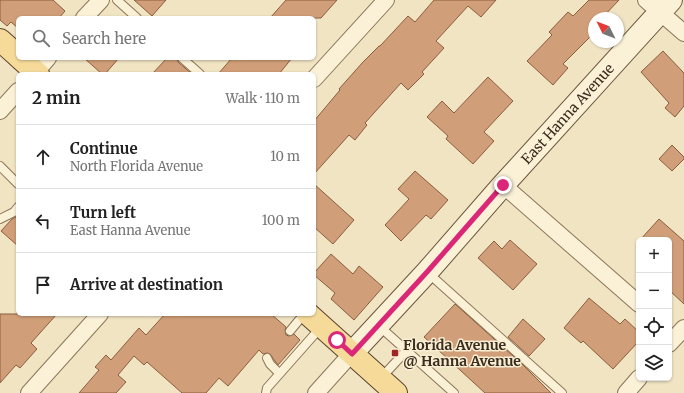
<!DOCTYPE html>
<html lang="en">
<head>
<meta charset="utf-8">
<style>
	body { margin:0; font-family:Merriweather,serif; background:#f2f2f2; color:#222 }
	.controls { position:absolute; right:12px; bottom:12px; display:grid; overflow:hidden; border-radius:6px; box-shadow:0 1px 3px #0004 }
	.controls button { width:36px; height:36px; display:grid; place-items:center; padding:0; border:0; border-bottom:1px solid #e0e0e0; background:#fff; color:#222; font:20px sans-serif }
	.compass { position:absolute; left:588px; top:12px; width:36px; height:36px; border-radius:50%; background:#fff; box-shadow:0 1px 3px #0004; rotate:312deg }
	.stop { position:absolute; width:12px; height:12px; margin:-9px; border:3px solid #db2777; border-radius:50%; background:#fff }
	.stop.end { background:#db2777; border-color:#fff; box-shadow:0 1px 4px #0008 }
	.list { margin:0; padding:0; list-style:none }
	h2 { display:flex; justify-content:space-between; align-items:center; height:52px; margin:0; padding:0 16px; font-size:17px }
	h2 small { font-size:13px; font-weight:400; color:#767676 }
	.list li { display:grid; grid-template-columns:26px 1fr auto; gap:12px; align-items:center; box-sizing:border-box; height:64px; padding:0 16px; border-top:1px solid #e0e0e0 }
	.list b { display:block; font-size:15px; white-space:nowrap }
	.list p { margin:0; font-size:13px; white-space:nowrap; color:#767676 }
	.list em { font-size:13px; font-style:normal; color:#767676 }
	.icon { flex:none; width:22px; height:22px; fill:none; stroke:currentColor; stroke-width:2; stroke-linecap:round; stroke-linejoin:round }
	.map { position:relative; flex:none; width:684px; height:393px; overflow:hidden }
	.search { position:absolute; background:#fff; box-shadow:0 1px 3px #0004; left:16px; top:16px; width:300px; height:44px; display:flex; align-items:center; gap:10px; box-sizing:border-box; padding:0 14px; border-radius:6px; color:#767676; font-size:15px }
	.panel { position:absolute; background:#fff; box-shadow:0 1px 3px #0004; left:16px; top:72px; width:300px; height:244px; border-radius:6px }
	.map>svg:first-child { display:block }
	.building { fill:#d09e78; stroke:#8c5e3e }
	.lines { fill:none; stroke-linecap:round; stroke-linejoin:round }
	.lane-casing { stroke:#8c7559; stroke-width:10 }
	.street-casing { stroke:#8c7559; stroke-width:18 }
	.secondary-casing { stroke:#6d563c; stroke-width:24 }
	.primary-casing { stroke:#59432d; stroke-width:24 }
	.lane { stroke:#faf1d7; stroke-width:8 }
	.street { stroke:#faf1d7; stroke-width:16 }
	.secondary { stroke:#faf1d7; stroke-width:22 }
	.primary { stroke:#f5da9a; stroke-width:22 }
	.route { stroke:#db2777; stroke-width:5 }
	.poi-dot { fill:#9e2726; stroke:#f7eed3; stroke-width:1.5 }
	.labels { text-anchor:middle; dominant-baseline:central; stroke-width:3; stroke-linejoin:round; paint-order:stroke }
	.street-label { font-size:14px; fill:#3b2c1e; stroke:#f7eed3 }
	.poi-label { font-size:14px; font-weight:bold; fill:#3b2c1e; stroke:#f7eed3; text-anchor:start }
</style>
</head>
<body>
<div class="map">
<svg width="684" height="393" viewBox="0 0 684 393">
	<rect width="100%" height="100%" fill="#f0e4c3"/>
	<!-- building -->
	<g class="building">
		<polygon points="0,0 53,0 65,11 59,18 18,18 18,28 11,22 7,26 0,20"/>
		<polygon points="134,0 166,0 152,16"/>
		<polygon points="286,0 337,0 321,18 270,18"/>
		<polygon points="434,0 496,0 481,17 468,6 436,41 444,48 422,72 424,74 408,90 401,83 365,123 367,125 355,140 349,135 314,174 314,121 340,90 339,89 363,62 379,46 380,46 408,16 415,22"/>
		<polygon points="589,0 619,0 602,18 594,18 594,33 563,64 568,68 553,85 527,61 552,35 549,32 568,12 573,16"/>
		<polygon points="663,51 684,73 684,106 675,117 665,108 669,103 641,72"/>
		<polygon points="84,58 119,58 105,74 102,74"/>
		<polygon points="167,58 177,58 178,62 192,74 152,74"/>
		<polygon points="232,58 292,58 279,74 218,74"/>
		<polygon points="488,77 513,101 484,132 494,141 473,164 446,139 448,136 427,117 442,101 454,113"/>
		<polygon points="672,145 684,157 684,159 672,171 659,159"/>
		<polygon points="415,171 448,200 431,219 426,215 401,241 385,225 409,199 398,189"/>
		<polygon points="314,184 354,220 333,244 314,227"/>
		<polygon points="18,216 18,246 1,231 12,219"/>
		<polygon points="659,219 684,241 684,304 669,290 669,240 640,240"/>
		<polygon points="510,240 537,264 513,290 478,258 494,241 502,249"/>
		<polygon points="331,254 353,274 359,266 383,287 354,320 331,299 335,293 314,275 314,273"/>
		<polygon points="589,298 620,324 625,319 639,332 639,341 613,369 583,341 581,343 564,328"/>
		<polygon points="455,304 522,364 551,393 485,393 424,337"/>
		<polygon points="0,314 57,314 31,343 37,349 20,368 16,365 0,383"/>
		<polygon points="165,314 271,314 286,327 285,330 286,335 289,336 294,334 300,340 278,365 275,361 270,354 267,353 263,354 259,350 228,386 219,378 206,393 182,393 147,362 144,365 134,356 118,375 126,382 116,393 79,393 99,370 95,367 106,355 111,360 139,328 146,335"/>
		<polygon points="523,319 545,339 529,356 508,337"/>
	</g>
	<g class="lines">
		<defs>
			<g id="lane">
				<polyline points="117,0 137,18"/>
				<polyline points="182,58 200,74"/>
				<polyline points="0,166 18,184"/>
				<polyline points="0,219 14,212 18,207"/>
				<polyline points="427,272 562,393"/>
				<polyline points="379,326 454,393"/>
				<polyline points="290,331 304,314"/>
				<polyline points="267,358 270,364 279,373"/>
				<polyline points="381,378 406,351"/>
				<polyline points="266,393 267,388 321,327"/>
			</g>
			<g id="street">
				<polyline points="646,0 684,33"/>
				<polyline points="84,18 101,0"/>
				<polyline points="34,74 48,58"/>
				<polyline points="314,79 386,0"/>
				<polyline points="0,111 18,91"/>
				<polyline points="503,185 639,304"/>
				<polyline points="669,344 684,328"/>
				<polyline points="29,393 100,314"/>
				<polyline points="316,393 352,353"/>
				<polyline points="626,393 639,378"/>
			</g>
			<g id="secondary">
				<path id="s1" d="M352 353 427 272 503 185 671 0"/>
			</g>
			<g id="primary">
				<polyline points="0,40 18,56"/>
				<polyline points="20,58 38,74"/>
				<polyline points="308,314 396,393"/>
			</g>
		</defs>
		<!-- lane casing -->
		<use href="#lane" class="lane-casing"/>
		<!-- street casing -->
		<use href="#street" class="street-casing"/>
		<!-- secondary casing -->
		<use href="#secondary" class="secondary-casing"/>
		<!-- primary casing -->
		<use href="#primary" class="primary-casing"/>
		<!-- lane -->
		<use href="#lane" class="lane"/>
		<!-- street -->
		<use href="#street" class="street"/>
		<!-- secondary -->
		<use href="#secondary" class="secondary"/>
		<!-- primary -->
		<use href="#primary" class="primary"/>
	</g>
	<g class="lines">
		<!-- route -->
		<polyline class="route" points="337,340 352,354 427,272 503,185"/>
	</g>
	<!-- markers -->
	<rect class="poi-dot" x="391" y="349" width="8" height="8" rx="2"/>
	<g class="labels">
		<!-- street labels -->
		<g class="street-label">
			<text stroke="none"><textPath href="#s1" startOffset="322">East Hanna Avenue</textPath></text>
		</g>
		<!-- poi labels -->
		<g class="poi-label">
			<text x="403" y="345">Florida Avenue<tspan x="403" dy="16">@ Hanna Avenue</tspan></text>
		</g>
	</g>
</svg>
<div class="controls">
<button>+</button>
<button>−</button>
<button><svg class="icon" aria-label="locate" viewBox="0 0 24 24"><circle cx="12" cy="12" r="6"/><path d="M12 2v4M12 18v4M2 12h4M18 12h4"/></svg></button>
<button><svg class="icon" aria-label="layers" viewBox="0 0 24 24"><path d="M12 4l9 5-9 5-9-5zM3 14l9 5 9-5"/></svg></button>
</div>
<svg class="compass" viewBox="-18 -18 36 36"><path d="M0-13l5 13h-10z" fill="#e53935"/><path d="M0 13l5-13h-10z" fill="#767676"/></svg>
<div class="stop" style="left:337px;top:340px"></div>
<div class="stop end" style="left:503px;top:185px"></div>
<div class="search"><svg class="icon" aria-label="search" viewBox="0 0 24 24"><circle cx="10" cy="10" r="6"/><path d="M15 15l6 6"/></svg>Search here</div>
<section class="panel">
<h2>2 min<small>Walk · 110 m</small></h2>
<ul class="list">
<li><svg class="icon" aria-label="ahead" viewBox="0 0 24 24"><path d="M12 20V5M6 11l6-6 6 6"/></svg><div><b>Continue</b><p>North Florida Avenue</p></div><em>10 m</em></li>
<li><svg class="icon" aria-label="left" viewBox="0 0 24 24"><path d="M17 20v-9H6M10 6l-5 5 5 5"/></svg><div><b>Turn left</b><p>East Hanna Avenue</p></div><em>100 m</em></li>
<li><svg class="icon" aria-label="arrive" viewBox="0 0 24 24"><path d="M6 21V4h12l-3 4 3 4H6"/></svg><div><b>Arrive at destination</b></div></li>
</ul>
</section>
</div>
</body>
</html>
